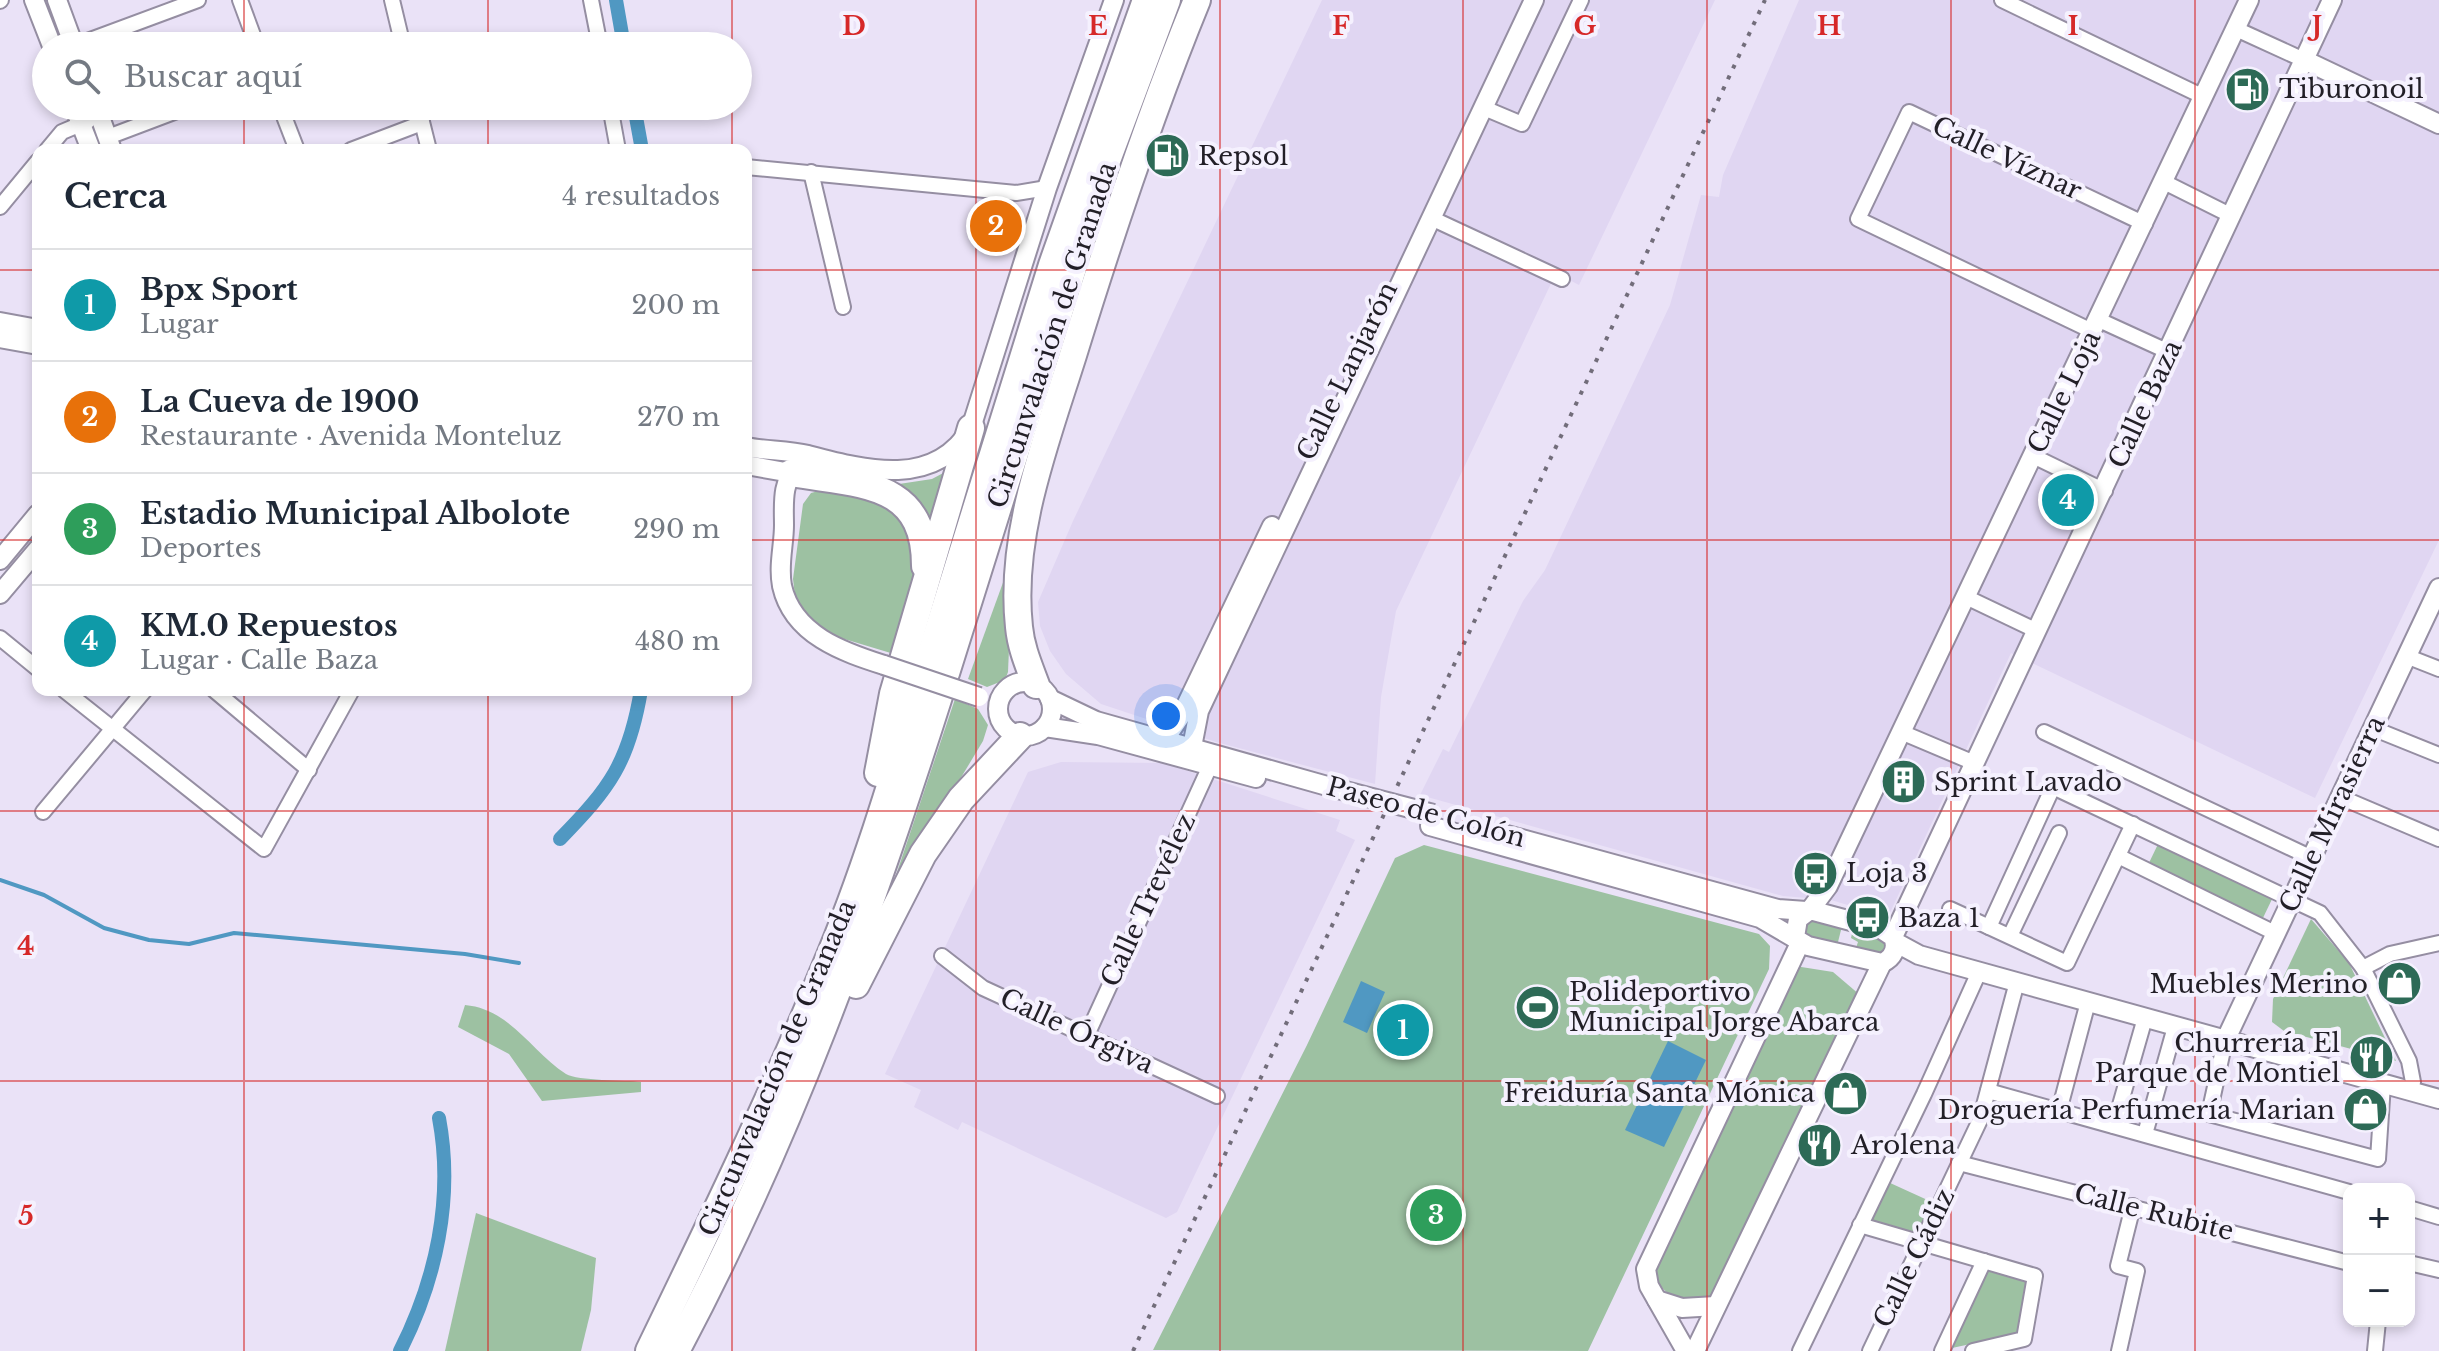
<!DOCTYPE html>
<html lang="es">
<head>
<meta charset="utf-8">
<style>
	body { margin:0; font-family:"Libre Baskerville",serif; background:#f2f2f3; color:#1f2937 }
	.controls { position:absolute; right:24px; bottom:24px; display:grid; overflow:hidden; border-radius:16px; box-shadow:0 4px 12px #0003 }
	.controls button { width:72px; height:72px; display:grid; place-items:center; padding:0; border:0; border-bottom:2px solid #e0e1e3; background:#fff; color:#1f2937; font:40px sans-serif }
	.you { position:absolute; left:1166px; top:716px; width:28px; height:28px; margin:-20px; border:6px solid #fff; border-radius:50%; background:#1a73e8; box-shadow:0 0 0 12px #1a73e833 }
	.badge { display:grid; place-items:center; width:52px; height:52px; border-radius:50%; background:#2563eb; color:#fff; font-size:26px; font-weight:700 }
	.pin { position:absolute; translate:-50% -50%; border:4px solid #fff; box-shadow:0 2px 8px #0006 }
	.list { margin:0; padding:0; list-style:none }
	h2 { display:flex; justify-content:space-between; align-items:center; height:104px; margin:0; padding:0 32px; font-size:34px }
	h2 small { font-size:26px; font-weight:400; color:#747a83 }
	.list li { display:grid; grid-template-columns:52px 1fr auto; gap:24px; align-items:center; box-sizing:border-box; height:112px; padding:0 32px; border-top:2px solid #e0e1e3 }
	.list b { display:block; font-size:30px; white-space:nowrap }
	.list p { margin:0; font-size:26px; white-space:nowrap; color:#747a83 }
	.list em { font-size:26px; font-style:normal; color:#747a83 }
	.icon { flex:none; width:44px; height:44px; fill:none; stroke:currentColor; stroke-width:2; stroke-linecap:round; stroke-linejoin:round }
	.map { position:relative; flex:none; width:2439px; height:1351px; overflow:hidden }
	.search { position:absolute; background:#fff; box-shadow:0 4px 12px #0003; left:32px; top:32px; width:720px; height:88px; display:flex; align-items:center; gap:20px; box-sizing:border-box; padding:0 28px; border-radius:44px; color:#747a83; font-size:30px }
	.panel { position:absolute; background:#fff; box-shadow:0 4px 12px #0003; left:32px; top:144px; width:720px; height:552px; border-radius:16px }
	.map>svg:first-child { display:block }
	.built { fill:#e0d6f2 }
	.green { fill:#9dc1a2 }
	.water { fill:#5098c2 }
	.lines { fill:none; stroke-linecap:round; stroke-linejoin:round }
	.stream { stroke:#5098c2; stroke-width:4 }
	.canal { stroke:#5098c2; stroke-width:14 }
	.minor-casing { stroke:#958ea2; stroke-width:18 }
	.tertiary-casing { stroke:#958ea2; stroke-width:22 }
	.motorway-casing { stroke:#958ea2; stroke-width:30 }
	.minor { stroke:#fff; stroke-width:14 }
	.tertiary { stroke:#fff; stroke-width:18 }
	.motorway { stroke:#fff; stroke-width:26 }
	.rail { stroke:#726d7a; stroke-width:4; stroke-dasharray:4 8; stroke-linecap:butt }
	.tertiary-bridge-casing { stroke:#958ea2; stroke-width:22; stroke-linecap:butt }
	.tertiary-bridge { stroke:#fff; stroke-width:18 }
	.grid { fill:none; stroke:#d62828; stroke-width:2; stroke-opacity:0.55 }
	.labels { text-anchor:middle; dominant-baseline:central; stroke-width:8; stroke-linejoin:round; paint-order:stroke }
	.poi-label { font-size:26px; fill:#221f27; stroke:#f5f1fe; text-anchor:start }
	.street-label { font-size:26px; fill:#221f27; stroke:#f5f1fe }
	.grid-label { font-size:26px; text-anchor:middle; font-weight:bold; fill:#d62828; stroke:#f5f1fe; stroke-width:8; stroke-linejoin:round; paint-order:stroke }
</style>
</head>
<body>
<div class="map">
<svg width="2439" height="1351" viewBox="0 0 2439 1351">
	<rect width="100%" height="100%" fill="#eae2f7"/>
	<!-- built -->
	<g class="built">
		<polygon points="1322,0 1715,0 1579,285 1556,273 1396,611 1381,697 1375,784 1216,742 1101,704 1066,674 1050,651 1040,626 1038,602 1073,521"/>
		<polygon points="1799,0 2439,0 2439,540 2315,798 2011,653 1888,917 1831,900 1783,896 1420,795 1443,749 1449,752 1523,601 1545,570 1670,305 1701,195 1719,197 1723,175"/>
		<polygon points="1061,762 1163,763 1340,820 1336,831 1355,840 1177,1212 1166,1218 962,1122 958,1130 914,1107 921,1090 885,1074 1028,772"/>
	</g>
	<!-- green -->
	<g class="green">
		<polygon points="947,471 931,525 925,509 899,484 932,479"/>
		<path d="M822 490C843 493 870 493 889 504 937 533 906 614 894 654L831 635 815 625 795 596 793 579 803 504 811 493Z"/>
		<polygon points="1013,555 1008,672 1005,680 987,687 968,679"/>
		<polygon points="955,699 978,709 988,725 983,741 888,899"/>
		<polygon points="2160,840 2274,895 2261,922 2147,867"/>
		<polygon points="1424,845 1759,934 1770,946 1769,969 1588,1351 1153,1350 1307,1045 1395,858"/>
		<polygon points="1812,918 1842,926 1837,946 1807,936 1805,922"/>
		<polygon points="2311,919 2349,963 2396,1061 2284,1031 2272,1022 2273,999"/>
		<polygon points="1853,929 1879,936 1886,944 1884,952 1855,951 1858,942 1851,938"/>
		<path d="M1795 966 1833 972 1860 995 1713 1302C1688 1309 1664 1297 1653 1274Z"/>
		<path d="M465 1005C510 1009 531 1051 566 1074 578 1081 625 1080 641 1082V1092L542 1101 509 1054 458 1027Z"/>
		<polygon points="1888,1182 1934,1203 1918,1235 1871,1220"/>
		<polygon points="476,1213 596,1258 591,1310 581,1351 445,1351"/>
		<polygon points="1988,1271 2029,1283 2017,1334 1952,1348"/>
	</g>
	<!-- water -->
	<g class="water">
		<polygon points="1361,981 1385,992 1367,1033 1343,1022"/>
		<polygon points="1668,1041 1706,1060 1664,1147 1625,1130"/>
	</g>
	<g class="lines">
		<!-- stream -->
		<polyline class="stream" points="0,880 44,895 104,928 149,940 189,944 234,933 465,954 519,963"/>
		<!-- canal -->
		<g class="canal">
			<polyline points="616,0 624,46"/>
			<polyline points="634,106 642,150"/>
			<path d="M560 839C610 788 629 762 641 690"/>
			<path d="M400 1351C436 1280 454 1198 439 1118"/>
		</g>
		<defs>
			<g id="minor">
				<polyline points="240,0 257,46"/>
				<polyline points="392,0 403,46"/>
				<polyline points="591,0 600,46"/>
				<polyline points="2002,0 2204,97"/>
				<polyline points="0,1 1,0"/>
				<polyline points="2236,29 2304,60"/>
				<polyline points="74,46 198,0"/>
				<polyline points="280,106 297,150"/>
				<polyline points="418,106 429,150"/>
				<polyline points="610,106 618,150"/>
				<polyline points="1484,108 1522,124 1581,0"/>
				<polyline points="108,137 190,106"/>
				<polyline points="47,150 62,132 88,121"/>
				<polyline points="351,150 422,123"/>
				<polyline points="746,167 1016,193 1047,188"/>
				<polyline points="811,172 843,307"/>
				<polyline points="2164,182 2232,216"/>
				<polyline points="0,207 38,161"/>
				<polyline points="1431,218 1562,279"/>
				<polyline points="2099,320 2169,352"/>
				<polyline points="2094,332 1858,219 1909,112 2145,224"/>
				<polyline points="2033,456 2105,491"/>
				<polyline points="1968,598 2035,630"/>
				<polyline points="0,638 38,669"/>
				<polyline points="2406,656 2439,669"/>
				<polyline points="64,690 264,849 352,690"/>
				<polyline points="214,690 309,770"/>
				<polyline points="2372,728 2439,755"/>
				<polyline points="1901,732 1972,762"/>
				<polyline points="2044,732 2312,858"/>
				<polyline points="2340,797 2439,839"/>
				<polyline points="43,812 145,690"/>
				<polyline points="2118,856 2277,934"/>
				<polyline points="1950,909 2067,963 2133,824"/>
				<polyline points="1989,927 2053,787 2320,913 2363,968 2409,1061 2413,1082 2410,1092"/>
				<polyline points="2010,936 2059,833"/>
				<polyline points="942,956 983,988 1217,1096"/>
				<polyline points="2363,968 2390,954 2439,943"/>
				<polyline points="1087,1035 1210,766"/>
				<polyline points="2225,1041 2209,1114 2378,1159 2383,1084"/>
				<polyline points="1988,1091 2349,1192"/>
				<polyline points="2059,1111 2088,1002"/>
				<polyline points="2114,1126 2145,1018"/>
				<polyline points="2145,1134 2175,1027"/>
				<polyline points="1959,1163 2349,1263"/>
				<polyline points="2409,1208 2439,1217"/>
				<polyline points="1860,1225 2035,1276 2024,1339 1973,1351"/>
				<polyline points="2409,1263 2439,1270"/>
				<polyline points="1800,1351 1924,1094 1979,972"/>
				<polyline points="1870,1351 1980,1120 2017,982"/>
				<polyline points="1942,1351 1984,1261"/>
				<polyline points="2119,1351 2137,1271 2118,1266 2133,1206"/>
				<polyline points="2375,1351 2378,1321"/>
			</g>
			<g id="tertiary">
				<polyline points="34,0 52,46"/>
				<polyline points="57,0 74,46"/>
				<polyline points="2304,60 2439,124"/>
				<polyline points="74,106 91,150"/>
				<polyline points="96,106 112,150"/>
				<polyline points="0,322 38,329"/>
				<polyline points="0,338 38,345"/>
				<path d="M746 447C766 451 788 450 808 455 865 470 935 489 971 428L1047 188 1114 0"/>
				<polyline points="746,465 791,473"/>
				<path d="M798 467C781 480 784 506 784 525 784 545 778 565 782 586 793 635 843 652 884 665"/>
				<polyline points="0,560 38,514"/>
				<polyline points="0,594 38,549"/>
				<circle cx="1025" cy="709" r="27"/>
				<polyline points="1050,699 1096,721 1345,791"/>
				<polyline points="1045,727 1098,735 1256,778"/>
				<polyline points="1165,739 1182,714 1272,526"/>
				<polyline points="1192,747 1199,711 1534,0"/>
				<path d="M1430 826 1760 918 1808 946 1882 963C1893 958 1898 949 1893 937L1881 929 1810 910 1798 919 1795 937"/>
				<polyline points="1507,835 1778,909 1806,911"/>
				<polyline points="1810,910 1828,886 2249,0"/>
				<polyline points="1893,937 2332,0"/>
				<polyline points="1895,942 1919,955 2439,1099"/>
				<polyline points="2225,1041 2439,588"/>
				<polyline points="1657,1300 1682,1308 1716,1306"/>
				<polyline points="1686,1351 1649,1286 1646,1269 1800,943"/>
				<polyline points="1695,1351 1882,963"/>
			</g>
			<g id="motorway">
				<path d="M791 473C857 485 925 479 925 566"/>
				<polyline points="927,666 1052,265 1146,0"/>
				<polyline points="946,673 1105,166 1167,0"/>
				<path d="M1036 685C1029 666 1021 648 1019 627 1009 535 1046 441 1073 355 1110 235 1149 117 1197 0"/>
				<polyline points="878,773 893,694 971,428"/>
				<polyline points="856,985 923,854 961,799 1020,736"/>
				<path d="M649 1351C710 1225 771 1099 824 970 863 878 892 782 920 688"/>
				<path d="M676 1351C788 1141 868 919 940 693"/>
			</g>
		</defs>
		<!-- minor casing -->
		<use href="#minor" class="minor-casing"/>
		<!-- tertiary casing -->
		<use href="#tertiary" class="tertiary-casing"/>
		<!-- motorway casing -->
		<use href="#motorway" class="motorway-casing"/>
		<!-- minor -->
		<use href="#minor" class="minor"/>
		<!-- tertiary -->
		<use href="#tertiary" class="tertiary"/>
		<!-- motorway -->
		<use href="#motorway" class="motorway"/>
		<!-- rail -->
		<polyline class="rail" points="1133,1351 1765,0"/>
		<defs>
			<g id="tertiary-bridge">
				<polyline points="884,665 979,697"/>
				<polyline points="1345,791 1433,814"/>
			</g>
		</defs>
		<!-- tertiary-bridge casing -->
		<use href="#tertiary-bridge" class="tertiary-bridge-casing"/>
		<!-- tertiary-bridge -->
		<use href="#tertiary-bridge" class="tertiary-bridge"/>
	</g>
	<!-- grid -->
	<path class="grid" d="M244 0V46M488 0V46M732 0V46M976 0V1351M1220 0V1351M1463 0V1351M1707 0V1351M1951 0V1351M2195 0V1351M244 106V150M488 106V150M732 106V150M0 270H38M746 270H2439M0 540H38M746 540H2439M244 690V1351M488 690V1351M732 690V1351M0 811H2439M0 1081H2439"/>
	<!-- icons -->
	<defs>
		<symbol id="fuel-disc" viewBox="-11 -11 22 22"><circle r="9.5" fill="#2d6a56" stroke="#f5f1fe"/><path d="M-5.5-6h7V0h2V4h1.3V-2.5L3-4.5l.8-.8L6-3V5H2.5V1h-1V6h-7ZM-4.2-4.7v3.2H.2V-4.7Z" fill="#fff"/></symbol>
		<symbol id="building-disc" viewBox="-11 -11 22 22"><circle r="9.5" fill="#2d6a56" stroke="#f5f1fe"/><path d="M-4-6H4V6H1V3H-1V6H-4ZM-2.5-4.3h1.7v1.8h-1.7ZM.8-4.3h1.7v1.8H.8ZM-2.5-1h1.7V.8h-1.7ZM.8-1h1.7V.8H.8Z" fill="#fff"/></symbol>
		<symbol id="bus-disc" viewBox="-11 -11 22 22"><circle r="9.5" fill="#2d6a56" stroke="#f5f1fe"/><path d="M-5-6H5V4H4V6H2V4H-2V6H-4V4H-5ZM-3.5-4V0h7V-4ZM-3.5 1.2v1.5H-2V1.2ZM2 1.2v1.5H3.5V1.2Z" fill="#fff"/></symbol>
		<symbol id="shop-disc" viewBox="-11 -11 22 22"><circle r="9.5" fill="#2d6a56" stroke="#f5f1fe"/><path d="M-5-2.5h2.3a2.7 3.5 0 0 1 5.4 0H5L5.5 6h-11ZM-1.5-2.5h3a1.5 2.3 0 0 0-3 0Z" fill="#fff"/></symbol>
		<symbol id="stadium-disc" viewBox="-11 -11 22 22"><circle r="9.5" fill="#2d6a56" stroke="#f5f1fe"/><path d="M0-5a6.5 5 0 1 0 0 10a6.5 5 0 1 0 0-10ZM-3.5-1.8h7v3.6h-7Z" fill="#fff"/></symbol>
		<symbol id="restaurant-disc" viewBox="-11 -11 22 22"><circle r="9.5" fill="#2d6a56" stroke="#f5f1fe"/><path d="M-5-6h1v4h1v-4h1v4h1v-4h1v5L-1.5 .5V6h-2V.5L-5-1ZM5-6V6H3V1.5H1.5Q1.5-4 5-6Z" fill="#fff"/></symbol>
	</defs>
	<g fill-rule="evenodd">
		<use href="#fuel-disc" x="2222" y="64" width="51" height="51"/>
		<use href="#fuel-disc" x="1142" y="130" width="51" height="51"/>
		<use href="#building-disc" x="1878" y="756" width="51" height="51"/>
		<use href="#bus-disc" x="1790" y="848" width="51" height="51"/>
		<use href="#bus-disc" x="1842" y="892" width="51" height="51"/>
		<use href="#shop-disc" x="2374" y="958" width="51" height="51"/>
		<use href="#stadium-disc" x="1512" y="982" width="51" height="51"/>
		<use href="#restaurant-disc" x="2346" y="1032" width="51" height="51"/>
		<use href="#shop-disc" x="1820" y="1068" width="51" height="51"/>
		<use href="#shop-disc" x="2340" y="1084" width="51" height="51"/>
		<use href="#restaurant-disc" x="1794" y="1120" width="51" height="51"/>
	</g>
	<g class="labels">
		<!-- poi labels -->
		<g class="poi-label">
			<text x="2279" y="89">Tiburonoil</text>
			<text x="1198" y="156">Repsol</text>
			<text x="1934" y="782">Sprint Lavado</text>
			<text x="1846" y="873">Loja 3</text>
			<text x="1898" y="918">Baza 1</text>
			<text x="2368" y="984" text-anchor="end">Muebles Merino</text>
			<text x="1569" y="992">Polideportivo<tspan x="1569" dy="30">Municipal Jorge Abarca</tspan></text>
			<text x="2340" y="1043" text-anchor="end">Churrería El<tspan x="2340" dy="30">Parque de Montiel</tspan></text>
			<text x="1815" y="1093" text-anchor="end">Freiduría Santa Mónica</text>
			<text x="2335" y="1110" text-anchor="end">Droguería Perfumería Marian</text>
			<text x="1851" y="1145">Arolena</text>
		</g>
		<!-- street labels -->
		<g class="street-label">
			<text transform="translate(2007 158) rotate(25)">Calle Víznar</text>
			<text transform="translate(1052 335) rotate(-72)">Circunvalación de Granada</text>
			<text transform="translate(1347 371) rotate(-64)">Calle Lanjarón</text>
			<text transform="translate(2064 392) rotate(-64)">Calle Loja</text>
			<text transform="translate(2145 404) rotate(-65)">Calle Baza</text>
			<text transform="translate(1426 812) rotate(15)">Paseo de Colón</text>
			<text transform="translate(2332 814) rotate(-65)">Calle Mirasierra</text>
			<text transform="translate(1148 900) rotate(-65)">Calle Trevélez</text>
			<text transform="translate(1077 1031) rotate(25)">Calle Órgiva</text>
			<text transform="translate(777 1068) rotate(-67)">Circunvalación de Granada</text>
			<text transform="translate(2154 1212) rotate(14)">Calle Rubite</text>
			<text transform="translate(1914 1258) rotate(-64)">Calle Cádiz</text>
		</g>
	</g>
	<g class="grid-label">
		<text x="854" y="35">D</text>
		<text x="1098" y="35">E</text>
		<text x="1341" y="35">F</text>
		<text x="1585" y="35">G</text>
		<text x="1829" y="35">H</text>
		<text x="2073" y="35">I</text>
		<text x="2317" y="35">J</text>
		<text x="26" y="955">4</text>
		<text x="26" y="1225">5</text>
	</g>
</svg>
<div class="controls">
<button>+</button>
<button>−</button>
</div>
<div class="you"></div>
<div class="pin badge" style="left:1403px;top:1030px;background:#0f9aa8">1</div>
<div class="pin badge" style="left:996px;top:226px;background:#e8710a">2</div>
<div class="pin badge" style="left:1436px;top:1215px;background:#2e9e5b">3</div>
<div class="pin badge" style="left:2068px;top:500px;background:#0f9aa8">4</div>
<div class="search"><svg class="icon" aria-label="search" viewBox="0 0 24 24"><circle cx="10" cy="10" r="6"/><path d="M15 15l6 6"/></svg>Buscar aquí</div>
<section class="panel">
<h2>Cerca<small>4 resultados</small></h2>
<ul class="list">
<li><span class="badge" style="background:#0f9aa8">1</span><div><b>Bpx Sport</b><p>Lugar</p></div><em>200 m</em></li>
<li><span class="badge" style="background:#e8710a">2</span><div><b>La Cueva de 1900</b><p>Restaurante · Avenida Monteluz</p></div><em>270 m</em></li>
<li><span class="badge" style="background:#2e9e5b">3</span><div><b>Estadio Municipal Albolote</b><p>Deportes</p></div><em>290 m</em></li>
<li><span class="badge" style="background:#0f9aa8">4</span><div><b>KM.0 Repuestos</b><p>Lugar · Calle Baza</p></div><em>480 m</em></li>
</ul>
</section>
</div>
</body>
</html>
